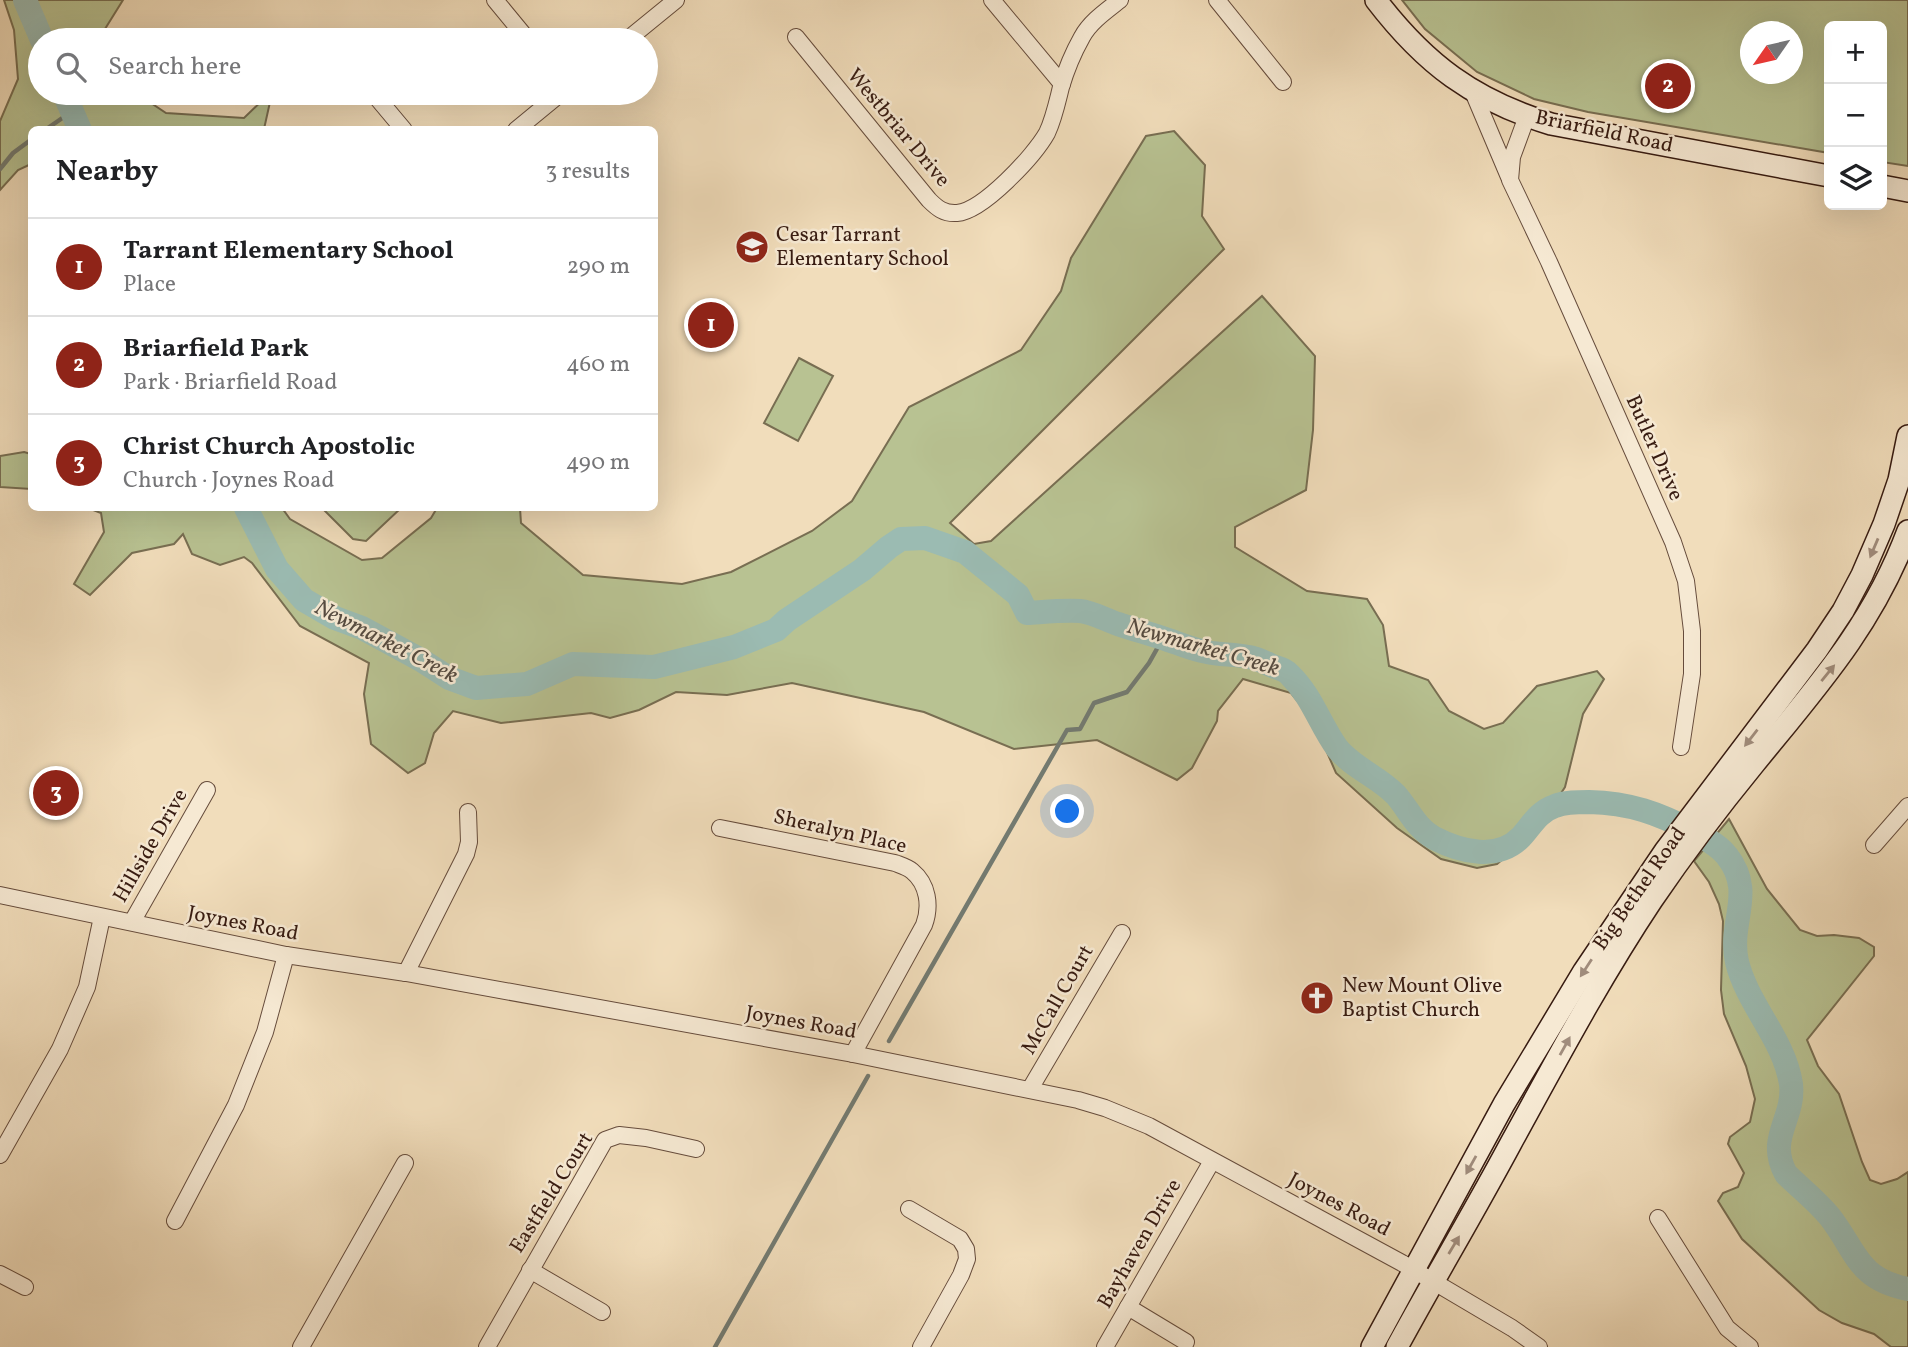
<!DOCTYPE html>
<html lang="en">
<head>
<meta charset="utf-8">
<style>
	body { margin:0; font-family:Vollkorn,serif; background:#f6f6f6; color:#202124 }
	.controls { position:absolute; right:21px; top:21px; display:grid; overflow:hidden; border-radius:10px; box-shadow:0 7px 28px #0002 }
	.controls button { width:63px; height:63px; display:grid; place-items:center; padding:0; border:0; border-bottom:2px solid #e0e0e0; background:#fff; color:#202124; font:35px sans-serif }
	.compass { position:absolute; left:1740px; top:21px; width:63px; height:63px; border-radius:50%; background:#fff; box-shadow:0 7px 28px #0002; rotate:236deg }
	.you { position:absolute; left:1068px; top:812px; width:24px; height:24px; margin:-18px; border:5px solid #fff; border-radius:50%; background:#1a73e8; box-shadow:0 0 0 10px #1a73e833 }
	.badge { display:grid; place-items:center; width:46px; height:46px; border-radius:50%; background:#8f2418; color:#fff; font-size:23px; font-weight:700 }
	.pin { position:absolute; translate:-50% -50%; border:4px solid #fff; box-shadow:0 2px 7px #0006 }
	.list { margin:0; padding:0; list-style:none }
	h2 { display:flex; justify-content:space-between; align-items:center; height:91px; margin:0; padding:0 28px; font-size:30px }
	h2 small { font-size:23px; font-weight:400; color:#757577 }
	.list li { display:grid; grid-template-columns:46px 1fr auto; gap:21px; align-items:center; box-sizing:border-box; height:98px; padding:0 28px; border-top:2px solid #e0e0e0 }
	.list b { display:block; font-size:26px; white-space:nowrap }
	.list p { margin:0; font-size:23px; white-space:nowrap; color:#757577 }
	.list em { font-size:23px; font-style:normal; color:#757577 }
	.icon { flex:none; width:38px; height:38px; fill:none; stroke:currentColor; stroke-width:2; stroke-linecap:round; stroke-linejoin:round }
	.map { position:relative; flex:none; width:1908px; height:1347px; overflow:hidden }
	.search { position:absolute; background:#fff; box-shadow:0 7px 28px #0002; left:28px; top:28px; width:630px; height:77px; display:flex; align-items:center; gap:18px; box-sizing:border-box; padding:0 24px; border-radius:38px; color:#757577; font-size:26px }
	.panel { position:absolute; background:#fff; box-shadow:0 7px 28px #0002; left:28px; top:126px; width:630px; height:385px; border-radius:10px }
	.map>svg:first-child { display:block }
	.green { fill:#b8c292; stroke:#786e52; stroke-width:2; fill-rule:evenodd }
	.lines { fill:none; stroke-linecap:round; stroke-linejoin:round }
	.stream { stroke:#737b72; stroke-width:4.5 }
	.river { stroke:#9bbbb2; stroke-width:24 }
	.minor-casing { stroke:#664c3c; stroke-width:18 }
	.secondary-casing { stroke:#371b11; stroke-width:24 }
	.minor { stroke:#f6e9d3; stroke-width:16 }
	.secondary { stroke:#f6e9d3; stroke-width:21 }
	.oneway { fill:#a08c7c }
	.labels { text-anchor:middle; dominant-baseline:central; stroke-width:5; stroke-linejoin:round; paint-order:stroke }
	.street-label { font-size:21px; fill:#371b11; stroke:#f6e9d3 }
	.poi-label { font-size:21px; fill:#371b11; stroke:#f6e9d3; text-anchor:start }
	.water-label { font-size:23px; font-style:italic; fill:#554b41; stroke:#f6e9d3 }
</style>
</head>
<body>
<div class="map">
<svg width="1908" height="1347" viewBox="0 0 1908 1347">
	<rect width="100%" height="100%" fill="#f1ddbb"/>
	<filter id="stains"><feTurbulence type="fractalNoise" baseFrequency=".00286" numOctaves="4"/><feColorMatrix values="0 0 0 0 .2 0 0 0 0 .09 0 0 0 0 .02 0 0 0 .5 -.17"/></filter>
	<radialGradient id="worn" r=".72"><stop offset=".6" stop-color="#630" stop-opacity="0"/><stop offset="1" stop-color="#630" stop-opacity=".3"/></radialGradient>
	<!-- green -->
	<g class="green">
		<polygon points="4,0 123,0 100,37 102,40 40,40 40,93 136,93 166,113 244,118 270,93 272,93 264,129 32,130 31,164 18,170 0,190 0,121 18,79 14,30"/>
		<path d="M1402 0H1908V166L1882 162V26H1829V153L1588 112 1534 99 1477 72 1425 29ZM1750 32H1792V74H1750Z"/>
		<polygon points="1174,131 1205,165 1202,216 1224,249 950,523 974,544 991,541 1262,296 1315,356 1313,430 1306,490 1235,527 1235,547 1307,591 1367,599 1383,625 1389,666 1428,680 1449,711 1484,729 1503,723 1537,686 1597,671 1604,679 1583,714 1565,787 1537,830 1497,864 1477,868 1441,859 1397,828 1336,773 1313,720 1291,693 1243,679 1218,711 1217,721 1192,768 1177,780 1097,740 1014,749 924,712 792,683 727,695 676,692 639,710 610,718 591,713 501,723 453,711 434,733 425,763 408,773 371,744 364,694 369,663 300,626 252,563 244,557 220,565 192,554 183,534 174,544 132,553 90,595 74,584 104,532 101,513 88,508 282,508 290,519 362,560 382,558 431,518 437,508 520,508 521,523 583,575 682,584 731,572 812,531 852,501 909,407 1021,350 1061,291 1071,258 1146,136"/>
		<polygon points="799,358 833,376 798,441 764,423"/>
		<polygon points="24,452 31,454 31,489 0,487 0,456"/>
		<polygon points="322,508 401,508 366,541 353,539"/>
		<polygon points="1729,819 1767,889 1800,930 1817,936 1834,935 1859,938 1874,947 1874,956 1807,1040 1818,1066 1839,1094 1862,1162 1870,1180 1881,1184 1897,1179 1908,1172 1908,1347 1891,1347 1874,1334 1842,1323 1819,1310 1742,1239 1718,1201 1723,1193 1738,1187 1744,1173 1728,1144 1730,1137 1750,1122 1755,1099 1746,1066 1724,1014 1721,990 1723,921 1719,904 1709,882 1694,861"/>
	</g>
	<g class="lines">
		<!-- stream -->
		<g class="stream">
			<polyline points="45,130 71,112"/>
			<polyline points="0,169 13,153 32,139"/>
			<polyline points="889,1041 1067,730 1080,729 1094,703 1127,692 1149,663 1163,638"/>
			<polyline points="715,1347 868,1076"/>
		</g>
		<!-- river -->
		<g class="river">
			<polyline points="25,0 42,40"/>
			<polyline points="64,93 80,130"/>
			<path d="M246 508 277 569 304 600 335 618 362 628 388 642 421 660 449 678 476 688 527 684 573 664 654 667 734 647 776 630 787 620 862 570 889 547 901 539 925 538 965 552 1018 595 1027 613C1044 612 1063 610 1080 611 1092 612 1106 620 1118 624 1135 630 1152 634 1168 640 1181 644 1194 650 1207 652 1220 655 1234 654 1248 657 1257 658 1266 663 1275 667 1281 669 1286 670 1290 675 1313 698 1319 723 1337 748 1353 768 1379 777 1396 795 1409 810 1416 828 1434 838 1461 852 1498 861 1521 837 1532 825 1538 812 1555 806 1565 802 1578 802 1589 802 1630 803 1658 813 1694 832 1706 839 1719 845 1727 856 1756 893 1728 921 1737 962 1748 1006 1784 1039 1791 1084 1795 1119 1766 1138 1786 1174 1800 1188 1817 1201 1830 1217 1857 1252 1857 1279 1908 1289"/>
		</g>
		<defs>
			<g id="minor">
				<polyline points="495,0 528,40"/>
				<polyline points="992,0 1062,84"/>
				<polyline points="1217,0 1283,82"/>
				<path d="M796 37 929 200C937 208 944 214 957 213 983 211 1034 156 1047 133 1054 118 1057 103 1061 87 1066 70 1073 53 1082 37 1090 22 1106 11 1120 0"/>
				<polyline points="627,40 676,0"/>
				<polyline points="1473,92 1509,177"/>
				<polyline points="373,93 404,130"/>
				<polyline points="1527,116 1512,157 1510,180 1549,262 1673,542 1686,581 1692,631 1692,674 1681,747"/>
				<polyline points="516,130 561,93"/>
				<path d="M720 828 895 863C900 865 907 867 912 871 928 884 931 906 924 925L853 1054"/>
				<polyline points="1874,845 1908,806"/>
				<polyline points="0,895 286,955 406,973 853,1054 1078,1100 1105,1108 1149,1126 1402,1263 1512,1328 1539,1347"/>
				<polyline points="132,922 207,790"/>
				<polyline points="406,973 466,854 469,842 468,812"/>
				<polyline points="1030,1089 1122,933"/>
				<polyline points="0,1155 60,1049 87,987 102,917"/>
				<polyline points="909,1209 960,1239 966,1249 967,1259 961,1275 921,1347"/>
				<polyline points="1658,1218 1727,1328 1750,1347"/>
				<polyline points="175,1221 236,1105 265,1032 286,955"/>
				<polyline points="530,1270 602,1312"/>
				<polyline points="0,1274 25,1287"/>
				<polyline points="1128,1307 1186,1342"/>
				<polyline points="301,1347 405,1163"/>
				<polyline points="487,1347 605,1140 619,1135 646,1138 696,1149"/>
				<polyline points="1105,1347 1212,1161"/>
			</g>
			<g id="secondary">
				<path d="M1376 0C1425 64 1473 100 1551 124L1829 176"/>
				<polyline points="1882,186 1908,191"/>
				<polyline points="1372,1347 1504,1104 1584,971 1665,851 1817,650 1843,611 1862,575 1884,524 1899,480 1908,436"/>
				<path d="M1397 1347C1434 1279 1474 1212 1511 1143 1556 1061 1600 978 1652 900 1684 853 1718 808 1754 764 1816 688 1873 625 1908 531"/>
			</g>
		</defs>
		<!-- minor casing -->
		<use href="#minor" class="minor-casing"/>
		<!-- secondary casing -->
		<use href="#secondary" class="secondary-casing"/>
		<!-- minor -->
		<use href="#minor" class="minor"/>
		<!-- secondary -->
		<use href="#secondary" class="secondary"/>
	</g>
	<!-- one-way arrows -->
	<defs><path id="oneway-solid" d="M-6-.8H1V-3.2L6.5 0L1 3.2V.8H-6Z" transform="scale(1.75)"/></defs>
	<g class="oneway">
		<use href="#oneway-solid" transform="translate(1874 548) rotate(113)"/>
		<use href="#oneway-solid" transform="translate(1828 673) rotate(-51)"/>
		<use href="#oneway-solid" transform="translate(1751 738) rotate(128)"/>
		<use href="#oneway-solid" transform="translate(1586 968) rotate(123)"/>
		<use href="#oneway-solid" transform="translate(1565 1046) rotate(-61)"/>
		<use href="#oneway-solid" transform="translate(1471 1165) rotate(119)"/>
		<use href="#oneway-solid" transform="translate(1454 1245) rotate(-59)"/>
	</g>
	<!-- icons -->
	<defs>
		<symbol id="school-disc" viewBox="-11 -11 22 22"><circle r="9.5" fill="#8f2418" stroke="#f6e9d3"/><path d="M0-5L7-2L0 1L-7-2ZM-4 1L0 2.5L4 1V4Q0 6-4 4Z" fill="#fff"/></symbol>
		<symbol id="church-disc" viewBox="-11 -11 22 22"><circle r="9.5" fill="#8f2418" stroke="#f6e9d3"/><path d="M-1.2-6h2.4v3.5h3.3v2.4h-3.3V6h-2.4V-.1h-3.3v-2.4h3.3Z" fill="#fff"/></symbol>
	</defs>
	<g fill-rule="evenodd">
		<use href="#school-disc" x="733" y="228" width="38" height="38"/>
		<use href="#church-disc" x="1298" y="979" width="38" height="38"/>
	</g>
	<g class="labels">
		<!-- street labels -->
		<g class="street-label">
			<text transform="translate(898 128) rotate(50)">Westbriar Drive</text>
			<text transform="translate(1604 132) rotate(12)">Briarfield Road</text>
			<text transform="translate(1654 448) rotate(66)">Butler Drive</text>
			<text transform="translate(840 832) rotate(13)">Sheralyn Place</text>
			<text transform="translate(151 846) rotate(-60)">Hillside Drive</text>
			<text transform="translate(1640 889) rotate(-55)">Big Bethel Road</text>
			<text transform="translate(243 924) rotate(11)">Joynes Road</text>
			<text transform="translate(1058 1000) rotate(-60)">McCall Court</text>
			<text transform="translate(801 1023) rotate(10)">Joynes Road</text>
			<text transform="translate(552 1193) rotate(-58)">Eastfield Court</text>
			<text transform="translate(1339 1205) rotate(28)">Joynes Road</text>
			<text transform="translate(1140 1244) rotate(-60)">Bayhaven Drive</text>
		</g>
		<!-- poi labels -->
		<g class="poi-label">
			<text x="776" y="235">Cesar Tarrant<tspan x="776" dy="24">Elementary School</tspan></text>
			<text x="1342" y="986">New Mount Olive<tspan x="1342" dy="24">Baptist Church</tspan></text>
		</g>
		<!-- water labels -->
		<g class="water-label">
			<text transform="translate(386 642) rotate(27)">Newmarket Creek</text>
			<text transform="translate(1203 648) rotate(16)">Newmarket Creek</text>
		</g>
	</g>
	<rect width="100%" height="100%" filter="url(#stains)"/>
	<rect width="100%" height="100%" fill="url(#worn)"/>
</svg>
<div class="controls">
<button>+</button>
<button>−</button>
<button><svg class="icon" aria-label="layers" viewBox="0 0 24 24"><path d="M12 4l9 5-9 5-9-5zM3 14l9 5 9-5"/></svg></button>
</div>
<svg class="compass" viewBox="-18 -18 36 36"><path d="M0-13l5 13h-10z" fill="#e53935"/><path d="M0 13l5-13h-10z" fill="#757577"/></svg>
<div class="you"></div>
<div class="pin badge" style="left:711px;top:325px">1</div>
<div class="pin badge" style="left:1668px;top:86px">2</div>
<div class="pin badge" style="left:56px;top:793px">3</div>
<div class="search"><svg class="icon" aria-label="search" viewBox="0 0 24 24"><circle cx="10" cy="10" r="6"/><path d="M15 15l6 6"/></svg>Search here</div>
<section class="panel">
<h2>Nearby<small>3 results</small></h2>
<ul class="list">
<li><span class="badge">1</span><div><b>Tarrant Elementary School</b><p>Place</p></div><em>290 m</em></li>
<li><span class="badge">2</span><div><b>Briarfield Park</b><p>Park · Briarfield Road</p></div><em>460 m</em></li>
<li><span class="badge">3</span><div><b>Christ Church Apostolic</b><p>Church · Joynes Road</p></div><em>490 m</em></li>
</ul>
</section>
</div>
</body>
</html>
